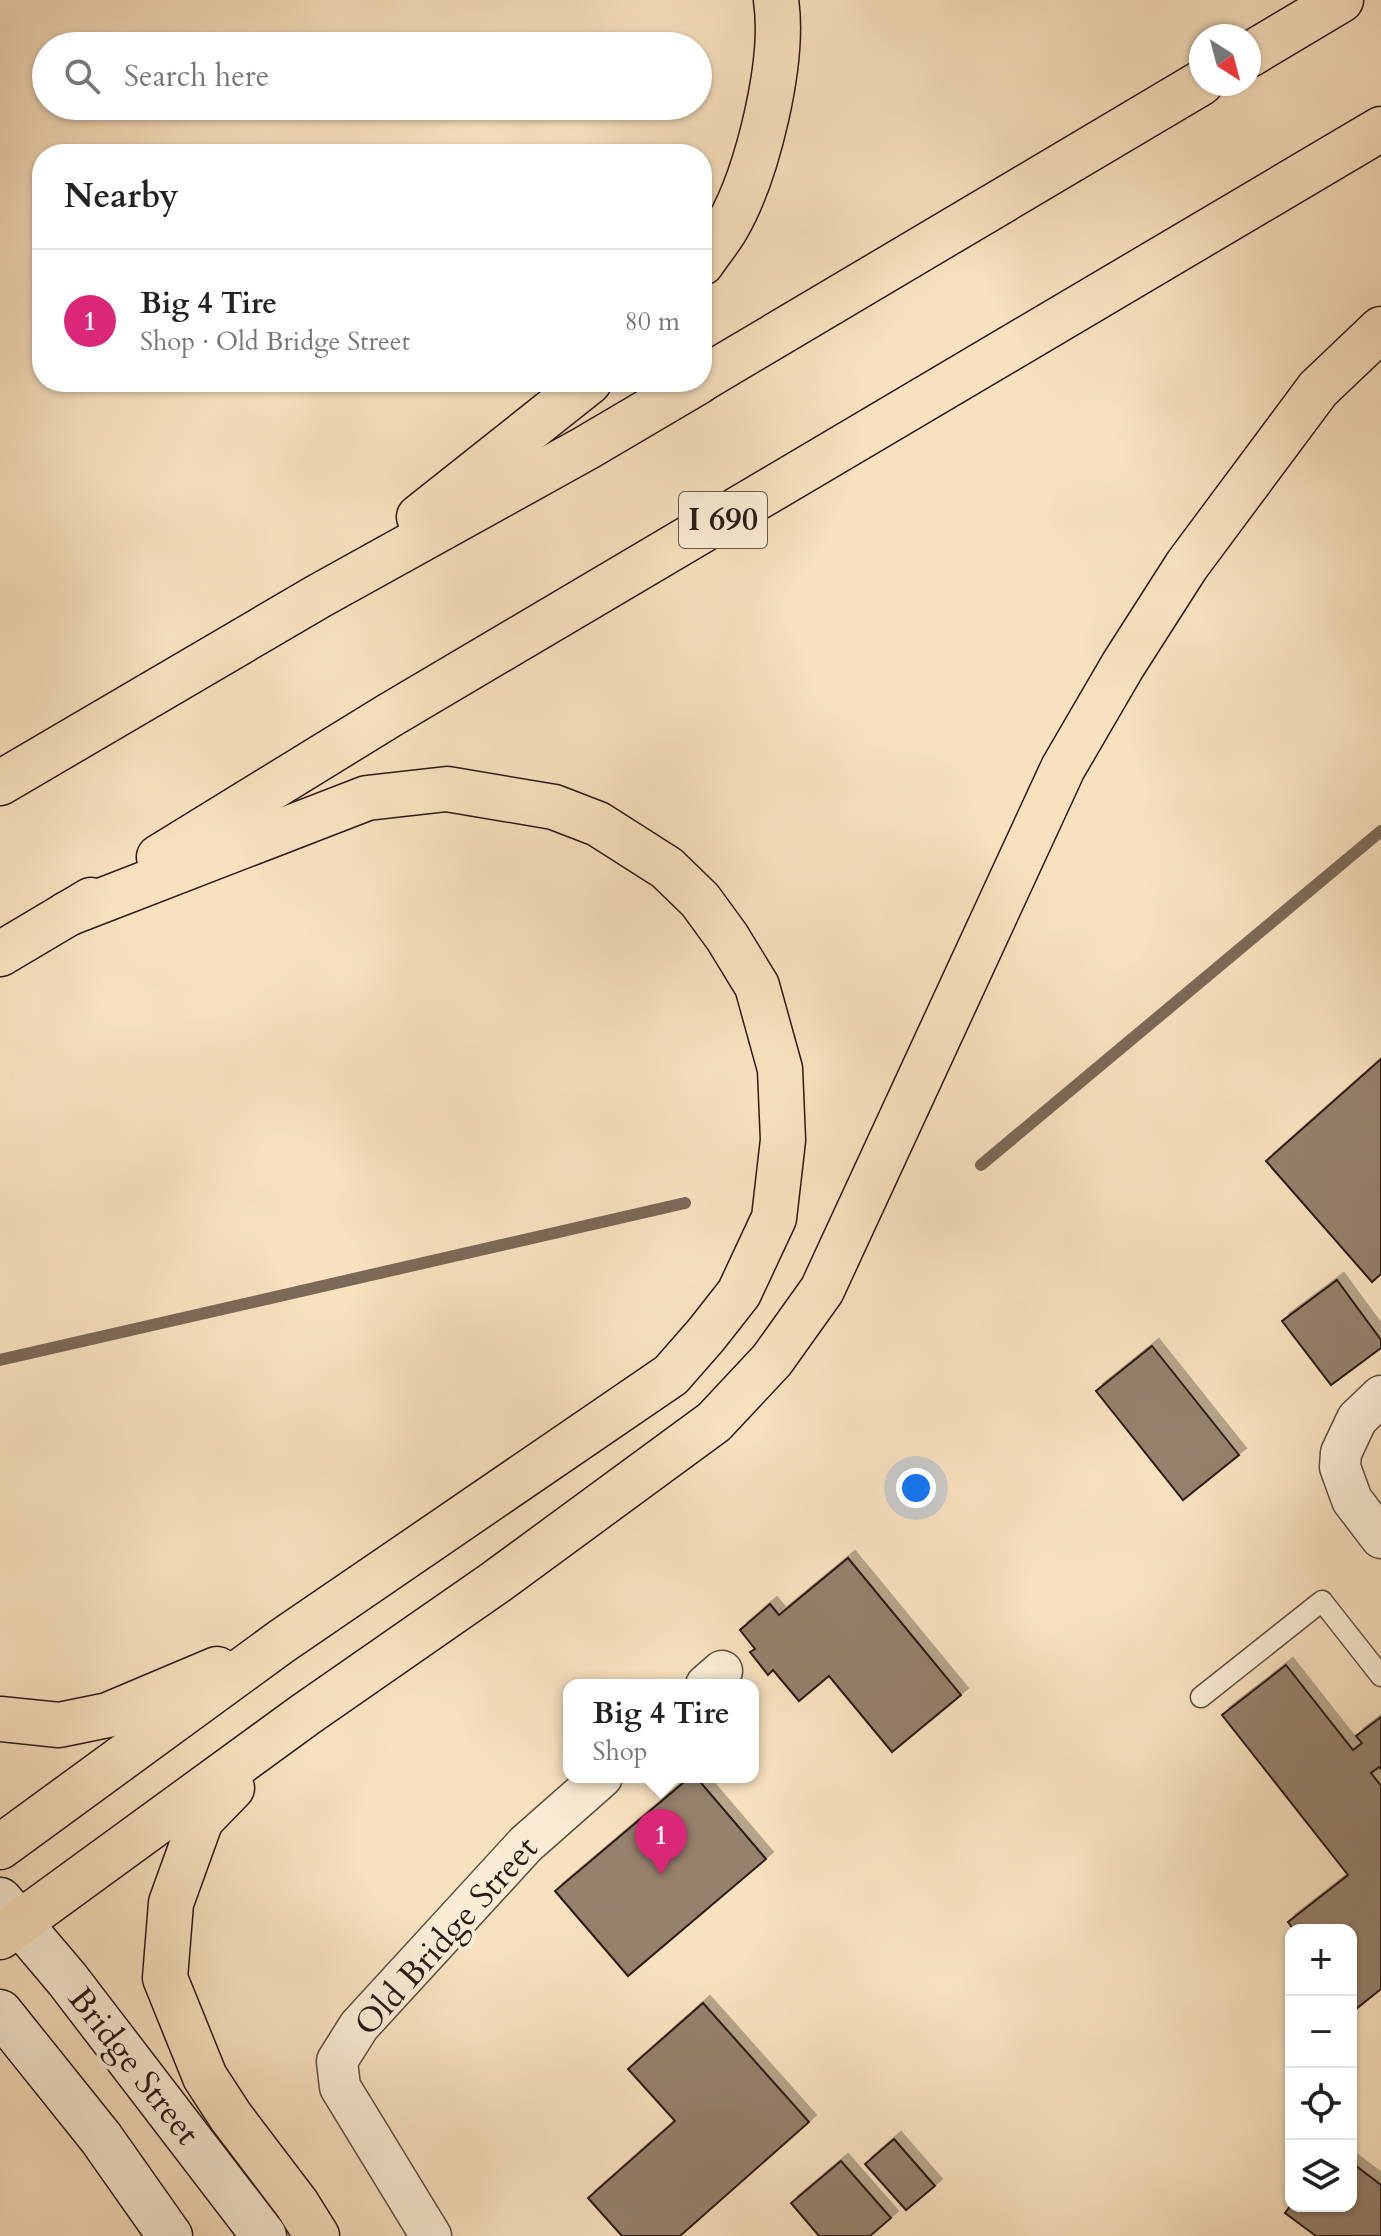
<!DOCTYPE html>
<html lang="en">
<head>
<meta charset="utf-8">
<style>
	body { margin:0; font-family:Cardo,serif; background:#f2f2f2; color:#222 }
	.controls { position:absolute; right:24px; bottom:24px; display:grid; overflow:hidden; border-radius:16px; box-shadow:0 2px 6px #0004 }
	.controls button { width:72px; height:72px; display:grid; place-items:center; padding:0; border:0; border-bottom:2px solid #e0e0e0; background:#fff; color:#222; font:40px sans-serif }
	.compass { position:absolute; left:1189px; top:24px; width:72px; height:72px; border-radius:50%; background:#fff; box-shadow:0 2px 6px #0004; rotate:144deg }
	.you { position:absolute; left:916px; top:1488px; width:28px; height:28px; margin:-20px; border:6px solid #fff; border-radius:50%; background:#1a73e8; box-shadow:0 0 0 12px #1a73e833 }
	.badge { display:grid; place-items:center; width:52px; height:52px; border-radius:50%; background:#db2777; color:#fff; font-size:26px; font-weight:700 }
	.pin { position:absolute; translate:-50% -66px; filter:drop-shadow(0 2px 4px #0008) }
	.pin::after { content:''; position:absolute; top:42px; width:28px; height:24px; background:inherit; clip-path:polygon(0 0,100% 0,50% 100%) }
	.popup { position:absolute; left:563px; top:1679px; width:196px; height:104px; box-sizing:border-box; display:grid; place-content:center; border-radius:16px; background:#fff; filter:drop-shadow(0 2px 6px #0005); font-size:26px; white-space:nowrap; color:#767676 }
	.popup b { font-size:30px; color:#222 }
	.popup::after { content:''; position:absolute; left:50%; top:100%; margin-left:-16px; border:16px solid transparent; border-top-color:#fff }
	.list { margin:0; padding:0; list-style:none }
	h2 { display:flex; justify-content:space-between; align-items:center; height:104px; margin:0; padding:0 32px; font-size:34px }
	h2 small { font-size:26px; font-weight:400; color:#767676 }
	.list li { display:grid; grid-template-columns:52px 1fr auto; gap:24px; align-items:center; box-sizing:border-box; height:144px; padding:0 32px; border-top:2px solid #e0e0e0 }
	.list b { display:block; font-size:30px; white-space:nowrap }
	.list p { margin:0; font-size:26px; white-space:nowrap; color:#767676 }
	.list em { font-size:26px; font-style:normal; color:#767676 }
	.icon { flex:none; width:44px; height:44px; fill:none; stroke:currentColor; stroke-width:2; stroke-linecap:round; stroke-linejoin:round }
	.map { position:relative; flex:none; width:1381px; height:2236px; overflow:hidden }
	.search { position:absolute; background:#fff; box-shadow:0 2px 6px #0004; left:32px; top:32px; width:680px; height:88px; display:flex; align-items:center; gap:20px; box-sizing:border-box; padding:0 28px; border-radius:44px; color:#767676; font-size:30px }
	.panel { position:absolute; background:#fff; box-shadow:0 2px 6px #0004; left:32px; top:144px; width:680px; height:248px; border-radius:32px }
	.map>svg:first-child { display:block }
	.lines { fill:none; stroke-linecap:round; stroke-linejoin:round }
	.stream { stroke:#7c6957; stroke-width:12 }
	.building { fill:#96816c; stroke:#2b1a13; stroke-width:2; filter:url(#shadow) }
	.lane-casing { stroke:#5e4c3e; stroke-width:23 }
	.street-casing { stroke:#5e4c3e; stroke-width:43 }
	.secondary-casing { stroke:#2b1a13; stroke-width:47 }
	.highway-casing { stroke:#2b1a13; stroke-width:47 }
	.lane { stroke:#faecd5; stroke-width:20 }
	.street { stroke:#faecd5; stroke-width:40 }
	.secondary { stroke:#faecd5; stroke-width:44 }
	.highway { stroke:#f8e1bf; stroke-width:44 }
	.labels { text-anchor:middle; dominant-baseline:central; stroke-width:8; stroke-linejoin:round; paint-order:stroke }
	.shield { fill:#faecd5; stroke:#69594d; stroke-width:2 }
	.shield-label { font-size:32px; font-weight:bold; fill:#2b1a13 }
	.street-label { font-size:34px; fill:#2b1a13; stroke:#faecd5 }
</style>
</head>
<body>
<div class="map">
<svg width="1381" height="2236" viewBox="0 0 1381 2236">
	<defs>
		<filter id="shadow"><feDropShadow dx="7" dy="-7" stdDeviation="0" flood-color="#0004"/></filter>
	</defs>
	<rect width="100%" height="100%" fill="#f8e1bf"/>
	<filter id="stains"><feTurbulence type="fractalNoise" baseFrequency=".0025" numOctaves="4"/><feColorMatrix values="0 0 0 0 .2 0 0 0 0 .09 0 0 0 0 .02 0 0 0 .5 -.17"/></filter>
	<radialGradient id="worn" r=".72"><stop offset=".6" stop-color="#630" stop-opacity="0"/><stop offset="1" stop-color="#630" stop-opacity=".3"/></radialGradient>
	<g class="lines">
		<!-- stream -->
		<g class="stream">
			<polyline points="981,1165 1381,831"/>
			<polyline points="0,1360 685,1203"/>
		</g>
	</g>
	<!-- building -->
	<g class="building">
		<polygon points="1381,1059 1381,1274 1372,1282 1266,1161"/>
		<polygon points="1337,1280 1381,1340 1381,1348 1331,1385 1282,1321"/>
		<polygon points="1152,1346 1239,1455 1183,1500 1096,1391"/>
		<polygon points="848,1558 961,1695 892,1752 829,1676 799,1701 773,1670 768,1675 750,1652 755,1649 740,1630 770,1604 779,1615"/>
		<polygon points="1286,1665 1353,1750 1362,1743 1356,1736 1381,1717 1381,1769 1379,1767 1371,1773 1381,1786 1381,1989 1356,2009 1351,2003 1351,1930 1294,1930 1288,1922 1348,1875 1222,1715"/>
		<polygon points="690,1777 696,1777 766,1859 628,1976 555,1891"/>
		<polygon points="703,2003 809,2122 680,2236 622,2236 588,2198 675,2121 628,2069"/>
		<polygon points="894,2139 935,2186 906,2210 865,2164"/>
		<polygon points="841,2161 891,2218 870,2236 819,2236 791,2203"/>
		<polygon points="1351,2162 1381,2185 1381,2236 1316,2236 1285,2213 1291,2205 1351,2206"/>
	</g>
	<g class="lines">
		<defs>
			<polyline id="lane" points="1201,1697 1322,1601 1381,1676"/>
			<g id="street">
				<polyline points="1381,1396 1357,1419 1341,1453 1340,1467 1352,1500 1381,1538"/>
				<polyline points="706,1685 722,1671"/>
				<polyline points="431,2236 340,2087 337,2061 359,2026 526,1844 602,1777"/>
			</g>
			<g id="secondary">
				<polyline points="0,1900 67,1979 264,2236"/>
				<polyline points="0,2012 101,2138 170,2236"/>
			</g>
			<g id="highway">
				<polyline points="1249,55 1341,0"/>
				<path d="M702 263C710 251 720 239 727 227 758 173 785 61 776 0"/>
				<polyline points="702,379 1201,83"/>
				<polyline points="419,517 589,382"/>
				<polyline points="0,783 319,596 586,448 698,382"/>
				<polyline points="159,857 390,715 1381,129"/>
				<polyline points="0,954 91,900"/>
				<polyline points="0,1719 59,1725 108,1715 217,1669"/>
				<polyline points="232,1788 201,1820 171,1903 165,1978 205,2077 231,2117 297,2204 317,2236"/>
				<polyline points="0,1847 282,1641 671,1375 706,1335 739,1293 774,1218 783,1140 780,1069 757,986 727,937 700,900 667,868 598,824 554,807 447,789 367,798 67,914"/>
				<polyline points="0,1937 306,1714 496,1582 714,1422 772,1360 822,1290 1063,768 1123,665 1187,565 1318,389 1381,329"/>
			</g>
		</defs>
		<!-- lane casing -->
		<use href="#lane" class="lane-casing"/>
		<!-- street casing -->
		<use href="#street" class="street-casing"/>
		<!-- secondary casing -->
		<use href="#secondary" class="secondary-casing"/>
		<!-- highway casing -->
		<use href="#highway" class="highway-casing"/>
		<!-- lane -->
		<use href="#lane" class="lane"/>
		<!-- street -->
		<use href="#street" class="street"/>
		<!-- secondary -->
		<use href="#secondary" class="secondary"/>
		<!-- highway -->
		<use href="#highway" class="highway"/>
	</g>
	<g class="labels">
		<!-- shield labels -->
		<rect class="shield" x="679" y="492" width="88" height="56" rx="6"/>
		<g class="shield-label">
			<text x="723" y="520">I 690</text>
		</g>
		<!-- street labels -->
		<g class="street-label">
			<text transform="translate(446 1936) rotate(-48)">Old Bridge Street</text>
			<text transform="translate(134 2066) rotate(52)">Bridge Street</text>
		</g>
	</g>
	<rect width="100%" height="100%" filter="url(#stains)"/>
	<rect width="100%" height="100%" fill="url(#worn)"/>
</svg>
<div class="controls">
<button>+</button>
<button>−</button>
<button><svg class="icon" aria-label="locate" viewBox="0 0 24 24"><circle cx="12" cy="12" r="6"/><path d="M12 2v4M12 18v4M2 12h4M18 12h4"/></svg></button>
<button><svg class="icon" aria-label="layers" viewBox="0 0 24 24"><path d="M12 4l9 5-9 5-9-5zM3 14l9 5 9-5"/></svg></button>
</div>
<svg class="compass" viewBox="-18 -18 36 36"><path d="M0-13l5 13h-10z" fill="#e53935"/><path d="M0 13l5-13h-10z" fill="#767676"/></svg>
<div class="you"></div>
<div class="pin badge" style="left:661px;top:1875px">1</div>
<div class="popup"><b>Big 4 Tire</b>Shop</div>
<div class="search"><svg class="icon" aria-label="search" viewBox="0 0 24 24"><circle cx="10" cy="10" r="6"/><path d="M15 15l6 6"/></svg>Search here</div>
<section class="panel">
<h2>Nearby<small></small></h2>
<ul class="list">
<li><span class="badge">1</span><div><b>Big 4 Tire</b><p>Shop · Old Bridge Street</p></div><em>80 m</em></li>
</ul>
</section>
</div>
</body>
</html>
